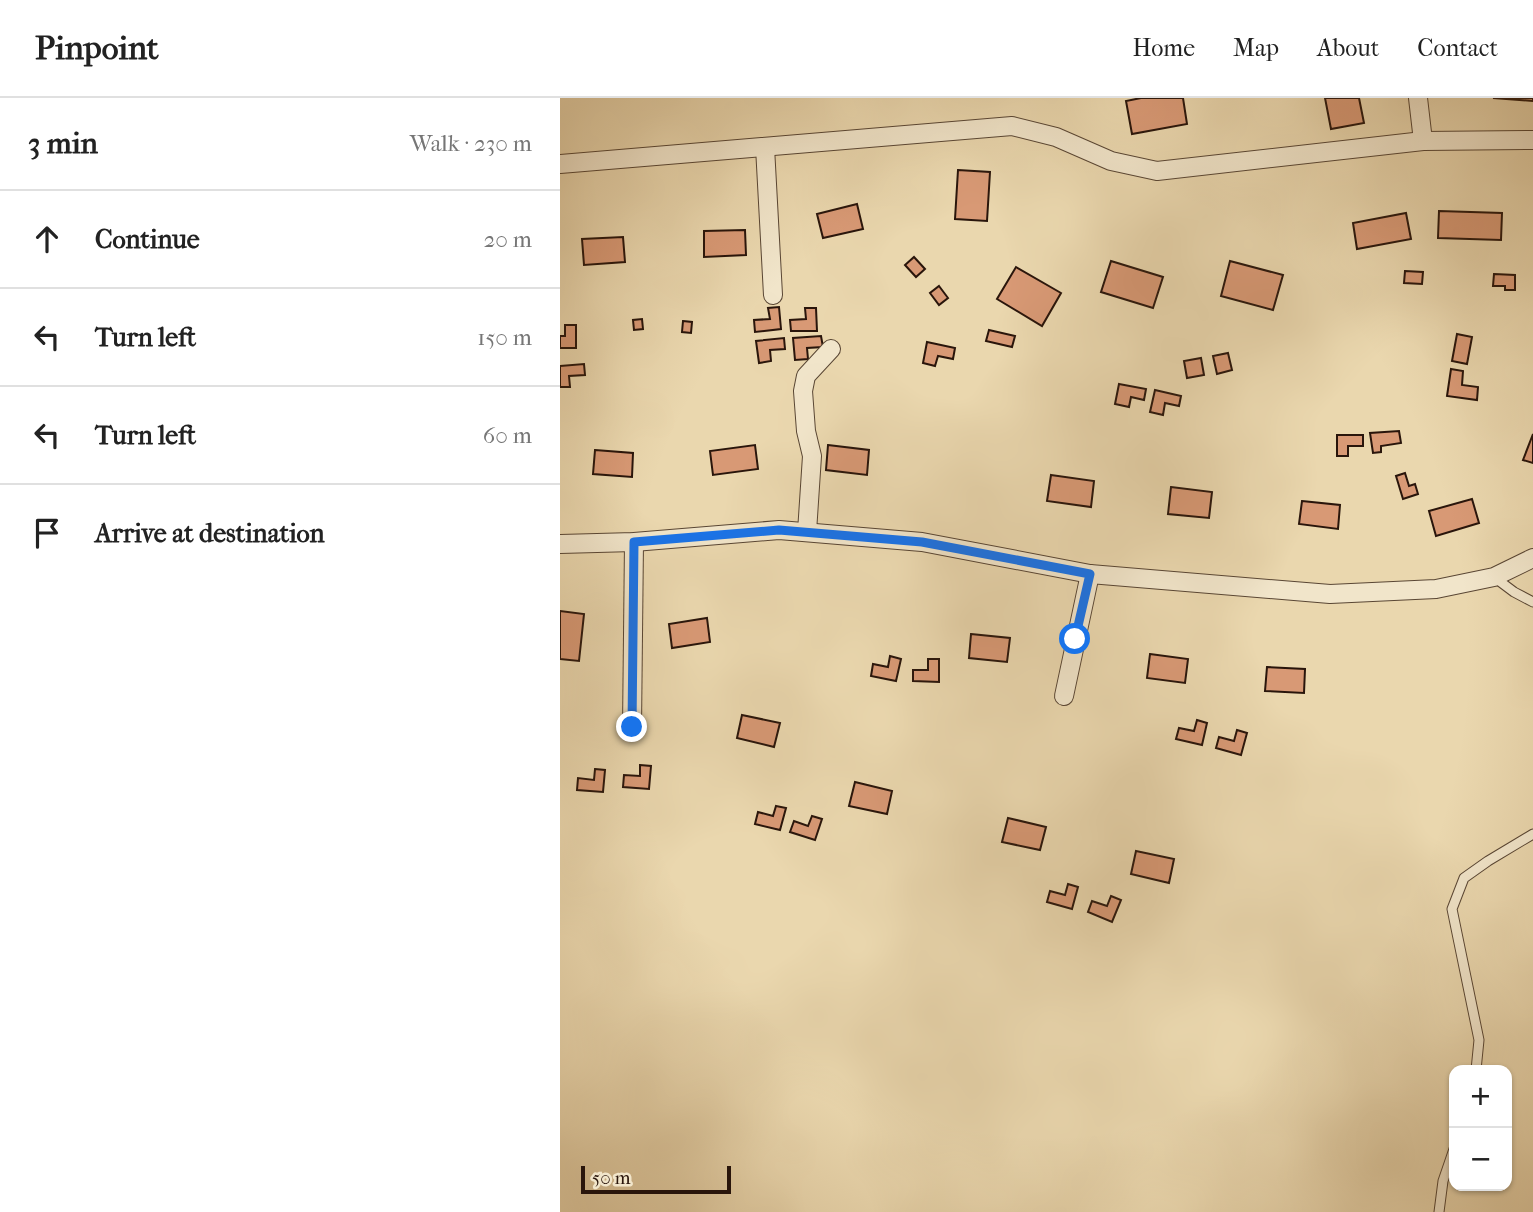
<!DOCTYPE html>
<html lang="en">
<head>
<meta charset="utf-8">
<style>
	body { margin:0; font-family:"IM FELL French Canon",serif; background:#f6f6f6; color:#222 }
	.controls { position:absolute; right:21px; bottom:21px; display:grid; overflow:hidden; border-radius:14px; box-shadow:0 2px 5px #0004 }
	.controls button { width:63px; height:63px; display:grid; place-items:center; padding:0; border:0; border-bottom:2px solid #e0e0e0; background:#fff; color:#222; font:35px sans-serif }
	.scale { position:absolute; left:21px; bottom:18px; width:150px; box-sizing:border-box; padding-left:7px; border:4px solid #29150b; border-top:0; font-size:19px; line-height:24px; white-space:nowrap; color:#29150b; -webkit-text-stroke:5px #f1e5ca; paint-order:stroke }
	.stop { position:absolute; width:21px; height:21px; margin:-16px; border:5px solid #1a73e8; border-radius:50%; background:#fff }
	.stop.end { background:#1a73e8; border-color:#fff; box-shadow:0 2px 7px #0008 }
	.list { margin:0; padding:0; list-style:none }
	h2 { display:flex; justify-content:space-between; align-items:center; height:91px; margin:0; padding:0 28px; font-size:30px }
	h2 small { font-size:23px; font-weight:400; color:#767676 }
	.list li { display:grid; grid-template-columns:46px 1fr auto; gap:21px; align-items:center; box-sizing:border-box; height:98px; padding:0 28px; border-top:2px solid #e0e0e0 }
	.list b { display:block; font-size:26px; white-space:nowrap }
	.list em { font-size:23px; font-style:normal; color:#767676 }
	.icon { flex:none; width:38px; height:38px; fill:none; stroke:currentColor; stroke-width:2; stroke-linecap:round; stroke-linejoin:round }
	.map { position:relative; flex:none; width:973px; height:1114px; overflow:hidden }
	header { display:flex; align-items:center; gap:42px; box-sizing:border-box; height:98px; padding:0 35px; background:#fff; border-bottom:2px solid #e0e0e0 }
	header strong { font-size:33px }
	nav { display:flex; gap:38px; margin-inline-start:auto; font-size:24px }
	main { display:flex }
	aside { flex:1; background:#fff }
	.map>svg:first-child { display:block }
	.building { fill:#d89975; stroke:#29150b; stroke-width:2 }
	.lines { fill:none; stroke-linecap:round; stroke-linejoin:round }
	.lane-casing { stroke:#594634; stroke-width:11 }
	.street-casing { stroke:#594634; stroke-width:20 }
	.lane { stroke:#f1e5ca; stroke-width:9 }
	.street { stroke:#f1e5ca; stroke-width:18 }
	.route { stroke:#1a73e8; stroke-width:9 }
</style>
</head>
<body>
<header>
<strong>Pinpoint</strong>
<nav><a>Home</a><a>Map</a><a>About</a><a>Contact</a></nav>
</header>
<main>
<aside>
<h2>3 min<small>Walk · 230 m</small></h2>
<ul class="list">
<li><svg class="icon" aria-label="ahead" viewBox="0 0 24 24"><path d="M12 20V5M6 11l6-6 6 6"/></svg><div><b>Continue</b></div><em>20 m</em></li>
<li><svg class="icon" aria-label="left" viewBox="0 0 24 24"><path d="M17 20v-9H6M10 6l-5 5 5 5"/></svg><div><b>Turn left</b></div><em>150 m</em></li>
<li><svg class="icon" aria-label="left" viewBox="0 0 24 24"><path d="M17 20v-9H6M10 6l-5 5 5 5"/></svg><div><b>Turn left</b></div><em>60 m</em></li>
<li><svg class="icon" aria-label="arrive" viewBox="0 0 24 24"><path d="M6 21V4h12l-3 4 3 4H6"/></svg><div><b>Arrive at destination</b></div></li>
</ul>
</aside>
<div class="map">
<svg width="973" height="1114" viewBox="0 0 973 1114">
	<rect width="100%" height="100%" fill="#ead7ae"/>
	<filter id="stains"><feTurbulence type="fractalNoise" baseFrequency=".00286" numOctaves="4"/><feColorMatrix values="0 0 0 0 .2 0 0 0 0 .09 0 0 0 0 .02 0 0 0 .5 -.17"/></filter>
	<radialGradient id="worn" r=".72"><stop offset=".6" stop-color="#630" stop-opacity="0"/><stop offset="1" stop-color="#630" stop-opacity=".3"/></radialGradient>
	<!-- building -->
	<g class="building">
		<polygon points="581,0 623,0 627,26 572,36 566,3"/>
		<polygon points="765,0 799,0 804,25 771,31"/>
		<polygon points="933,0 973,0 973,3"/>
		<polygon points="398,72 430,74 427,123 395,121"/>
		<polygon points="297,106 303,131 263,140 257,116"/>
		<polygon points="879,113 942,115 941,142 878,140"/>
		<polygon points="846,115 851,141 797,151 793,125"/>
		<polygon points="185,132 186,157 144,159 144,133"/>
		<polygon points="63,139 65,164 24,167 22,141"/>
		<polygon points="354,159 365,171 356,179 345,167"/>
		<polygon points="551,163 603,179 593,210 541,194"/>
		<polygon points="670,163 723,177 713,212 661,198"/>
		<polygon points="456,169 501,195 482,228 437,201"/>
		<polygon points="845,173 863,174 862,186 844,185"/>
		<polygon points="934,176 955,177 955,192 945,192 945,188 933,188"/>
		<polygon points="379,188 388,200 379,207 370,195"/>
		<polygon points="219,209 221,231 195,234 194,222 210,221 208,210"/>
		<polygon points="245,210 256,210 257,233 231,233 230,222 246,221"/>
		<polygon points="82,221 83,231 74,232 73,222"/>
		<polygon points="123,223 132,224 131,235 122,234"/>
		<polygon points="5,227 16,227 16,250 0,250 0,238 5,238"/>
		<polygon points="429,232 455,238 452,249 426,243"/>
		<polygon points="897,236 912,239 907,266 892,263"/>
		<polygon points="261,238 263,249 247,250 248,261 235,262 233,240"/>
		<polygon points="224,240 225,251 210,252 211,263 199,265 196,243"/>
		<polygon points="367,244 395,250 393,261 378,258 375,268 363,265"/>
		<polygon points="668,255 672,272 657,276 653,258"/>
		<polygon points="641,260 644,277 627,280 624,263"/>
		<polygon points="24,266 25,277 9,278 10,289 0,289 0,268"/>
		<polygon points="891,271 903,273 902,287 918,289 917,302 887,298"/>
		<polygon points="559,286 586,291 584,302 571,299 569,309 555,306"/>
		<polygon points="595,292 621,298 619,308 605,305 603,317 590,314"/>
		<polygon points="839,333 841,345 821,348 821,354 813,355 810,335"/>
		<polygon points="973,336 973,365 963,362"/>
		<polygon points="777,337 803,337 803,348 788,348 788,358 777,358"/>
		<polygon points="195,347 198,371 153,377 150,353"/>
		<polygon points="268,347 309,352 307,377 266,372"/>
		<polygon points="35,352 73,355 72,379 33,376"/>
		<polygon points="845,375 849,388 855,386 858,396 843,401 836,378"/>
		<polygon points="491,377 534,383 531,409 487,403"/>
		<polygon points="611,389 652,394 649,420 608,416"/>
		<polygon points="912,401 919,425 876,438 869,413"/>
		<polygon points="742,403 780,407 778,431 739,426"/>
		<polygon points="0,513 24,516 19,563 0,561"/>
		<polygon points="147,520 150,544 112,550 109,526"/>
		<polygon points="411,536 450,540 447,564 409,560"/>
		<polygon points="590,556 628,561 625,585 587,580"/>
		<polygon points="330,558 341,561 336,583 311,578 313,566 328,569"/>
		<polygon points="368,561 379,561 379,584 353,583 353,572 368,572"/>
		<polygon points="707,569 745,571 744,595 705,593"/>
		<polygon points="182,617 220,625 214,649 177,640"/>
		<polygon points="637,622 647,625 642,647 616,641 619,630 634,633"/>
		<polygon points="677,632 687,635 681,657 656,650 659,639 674,643"/>
		<polygon points="80,667 91,668 89,691 63,689 64,677 80,678"/>
		<polygon points="35,671 45,672 43,694 17,692 18,680 34,682"/>
		<polygon points="295,684 332,693 327,716 289,708"/>
		<polygon points="216,708 226,710 220,732 195,726 198,714 213,718"/>
		<polygon points="252,718 262,721 255,742 230,734 234,723 248,728"/>
		<polygon points="448,720 486,729 480,752 442,744"/>
		<polygon points="576,753 614,761 609,785 571,776"/>
		<polygon points="508,786 518,789 512,811 487,804 490,793 505,797"/>
		<polygon points="551,798 561,802 552,824 528,814 532,803 547,808"/>
	</g>
	<g class="lines">
		<defs>
			<g id="lane">
				<polyline points="934,479 954,494 973,504"/>
				<polyline points="916,972 919,942 892,811 904,780 928,763 973,736"/>
				<polyline points="879,1114 883,1083 894,1051"/>
			</g>
			<g id="street">
				<polyline points="858,0 863,43"/>
				<polyline points="205,49 213,197"/>
				<polyline points="0,66 452,28 496,39 551,63 597,73 863,43 973,42"/>
				<polyline points="247,434 252,358 246,333 243,293 246,278 271,251"/>
				<polyline points="0,446 74,444 219,432 362,444 530,476 770,496 876,491 934,479 973,460"/>
				<polyline points="504,598 530,476"/>
				<polyline points="72,629 74,444"/>
			</g>
		</defs>
		<!-- lane casing -->
		<use href="#lane" class="lane-casing"/>
		<!-- street casing -->
		<use href="#street" class="street-casing"/>
		<!-- lane -->
		<use href="#lane" class="lane"/>
		<!-- street -->
		<use href="#street" class="street"/>
	</g>
	<g class="lines">
		<!-- route -->
		<polyline class="route" points="72,629 74,444 219,432 362,444 530,476 515,541"/>
	</g>
	<rect width="100%" height="100%" filter="url(#stains)"/>
	<rect width="100%" height="100%" fill="url(#worn)"/>
</svg>
<div class="controls">
<button>+</button>
<button>−</button>
</div>
<div class="scale">50 m</div>
<div class="stop" style="left:515px;top:541px"></div>
<div class="stop end" style="left:72px;top:629px"></div>
</div>
</main>
</body>
</html>
